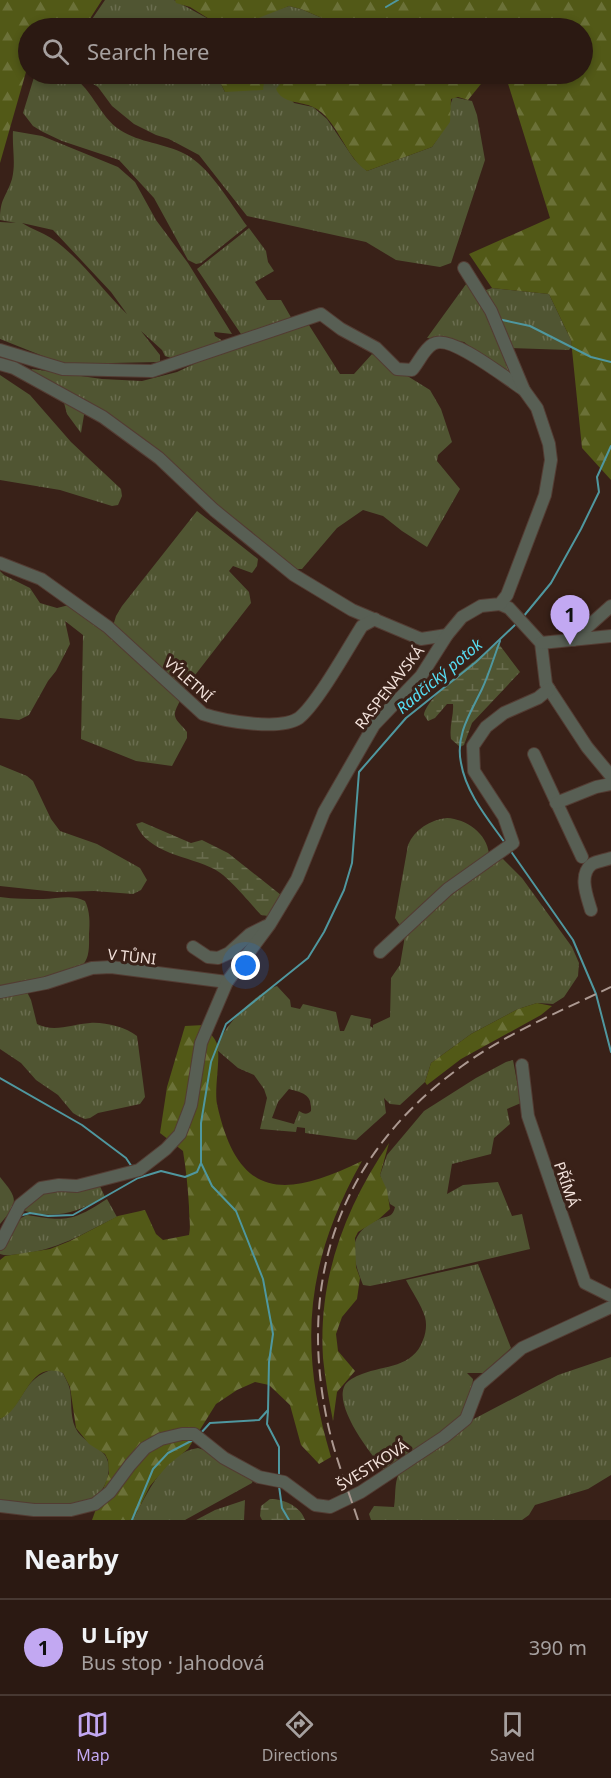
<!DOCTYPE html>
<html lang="en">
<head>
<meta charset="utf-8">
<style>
	body { margin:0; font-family:"Noto Sans",sans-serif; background:#372620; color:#f1f3f6 }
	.you { position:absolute; left:246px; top:966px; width:21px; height:21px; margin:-15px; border:4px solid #fff; border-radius:50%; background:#1a73e8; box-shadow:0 0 0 9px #1a73e833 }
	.badge { display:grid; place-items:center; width:39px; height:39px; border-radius:50%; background:#c2a8f2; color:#111; font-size:20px; font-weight:700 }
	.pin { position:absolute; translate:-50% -50px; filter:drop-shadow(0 2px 3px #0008) }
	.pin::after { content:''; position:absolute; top:32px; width:21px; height:18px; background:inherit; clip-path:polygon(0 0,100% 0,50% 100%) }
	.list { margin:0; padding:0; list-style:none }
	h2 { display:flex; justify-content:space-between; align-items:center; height:78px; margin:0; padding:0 24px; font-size:26px }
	h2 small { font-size:20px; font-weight:400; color:#a6a09f }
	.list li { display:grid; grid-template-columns:39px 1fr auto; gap:18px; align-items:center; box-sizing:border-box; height:96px; padding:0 24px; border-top:2px solid #473832 }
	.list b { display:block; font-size:22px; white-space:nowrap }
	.list p { margin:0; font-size:20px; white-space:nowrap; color:#a6a09f }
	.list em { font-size:20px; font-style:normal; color:#a6a09f }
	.icon { flex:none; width:33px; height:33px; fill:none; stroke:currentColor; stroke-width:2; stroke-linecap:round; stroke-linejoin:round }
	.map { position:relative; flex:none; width:611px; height:1520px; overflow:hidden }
	.search { position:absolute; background:#2b1912; box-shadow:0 3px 9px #0003; left:18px; right:18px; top:18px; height:66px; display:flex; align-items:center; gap:15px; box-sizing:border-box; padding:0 21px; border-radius:33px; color:#a6a09f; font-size:22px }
	.sheet { height:174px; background:#2b1912 }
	nav { display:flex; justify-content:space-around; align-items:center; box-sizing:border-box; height:84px; border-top:2px solid #473832; background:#2b1912; font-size:16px; color:#a6a09f }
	nav a { display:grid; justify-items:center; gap:3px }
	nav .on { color:#c2a8f2 }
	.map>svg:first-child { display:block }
	.grass { fill:url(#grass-tufts); fill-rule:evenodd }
	.forest { fill:url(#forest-firs) }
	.wetland { fill:url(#wetland-marsh) }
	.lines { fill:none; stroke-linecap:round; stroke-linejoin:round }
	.stream { stroke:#4f979f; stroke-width:2 }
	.minor-casing { stroke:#533c33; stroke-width:14 }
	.minor { stroke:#585f54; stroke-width:12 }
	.rail { stroke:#ac9991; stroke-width:2; stroke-dasharray:12 6; stroke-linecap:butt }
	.labels { text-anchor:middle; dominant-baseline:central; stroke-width:6; stroke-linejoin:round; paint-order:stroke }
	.street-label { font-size:15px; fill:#f3e2db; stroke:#392118 }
	.water-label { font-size:16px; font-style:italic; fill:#56dcf1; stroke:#392118 }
</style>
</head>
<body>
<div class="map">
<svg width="611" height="1520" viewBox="0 0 611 1520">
	<defs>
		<pattern id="grass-tufts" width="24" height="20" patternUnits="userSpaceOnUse" patternTransform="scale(1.5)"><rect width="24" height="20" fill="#505532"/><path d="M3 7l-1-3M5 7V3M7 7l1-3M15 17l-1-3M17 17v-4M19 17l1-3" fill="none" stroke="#6a6d4f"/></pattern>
		<pattern id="forest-firs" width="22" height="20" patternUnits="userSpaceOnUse" patternTransform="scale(1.5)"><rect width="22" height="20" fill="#525917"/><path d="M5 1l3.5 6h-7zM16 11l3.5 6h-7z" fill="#6b7138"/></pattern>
		<pattern id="wetland-marsh" width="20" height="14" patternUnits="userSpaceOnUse" patternTransform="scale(1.5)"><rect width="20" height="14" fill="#505532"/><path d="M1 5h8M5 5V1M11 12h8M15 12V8" fill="none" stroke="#6a6d4f"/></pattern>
	</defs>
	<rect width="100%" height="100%" fill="#392118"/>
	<!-- grass -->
	<g class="grass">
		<path d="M105 0H174L214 22 267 13 289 6 301 9 322 18 328 28C315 28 304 25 291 28H86Z"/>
		<path d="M35 74C44 73 59 71 67 74 91 84 99 117 120 130 140 143 164 143 185 154 209 166 231 204 247 226L201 263 196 264 188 260 154 198 119 160 62 141 43 132 33 126 23 113Z"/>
		<polygon points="77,74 221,74 219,80 225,92 261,82 243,82 242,78 246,74 287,74 279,83 294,103 313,107 327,119 354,159 367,171 432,147 440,135 453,97 472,101 477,115 485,160 451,263 440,267 396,260 366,242 247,216 199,155 169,139 156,135 134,124 112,106 98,87"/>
		<path d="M13 131 42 136 118 167 135 182 156 220 188 263 232 334 214 332 215 336 223 341 171 358 165 356 162 350 141 331 160 355V362L63 364 0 339V222L16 223 0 220C0 198 6 198 12 179 16 163 12 147 13 131ZM22 223 53 230 111 292 127 314C102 290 81 258 51 238 42 232 31 229 22 223Z"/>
		<polygon points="249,228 266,251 268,262 274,271 255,282 267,300 281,300 292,319 243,337 197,269"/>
		<polygon points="469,280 490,316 514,376 470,350 469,346 464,342 451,340 427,338"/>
		<polygon points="492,288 549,294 571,340 572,346 569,350 510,348 483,291"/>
		<polygon points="307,322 340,374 354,374 372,354 430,390 441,409 452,442 438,455 437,461 460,489 427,547 402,531 383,516 363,510 337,528 302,569 294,569 258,551 252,532 85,409 81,433 67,414 63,399 29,374 32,369 102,379 142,381 177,372 200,361"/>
		<polygon points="0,375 30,395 71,442 121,489 122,496 118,505 112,506 60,490 0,480"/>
		<polygon points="197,511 258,559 257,566 252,573 233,566 229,571 249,592 251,603 185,688 182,688 113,626 116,616 122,606"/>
		<path d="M0 571 4 575 30 588 40 603 57 608 69 605 99 627 180 701C170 719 176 718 187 732V738L172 766 136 761 81 739 83 635 65 621 70 644 56 671 48 681 29 715 19 720 0 718Z"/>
		<polygon points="0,765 27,776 33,781 51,819 60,831 97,844 140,868 147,880 141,890 133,894 94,891 56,892 0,886"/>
		<path d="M447 818C466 819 487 833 489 854L449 881 401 927 395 918 408 845C415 829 430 820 447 818Z"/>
		<path d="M503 859 522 878 572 947 579 963 578 976 564 997 553 1004 537 1003 518 1009 471 1034 431 1063 425 1082 400 1105 390 1104 384 1098 386 1113 356 1140 305 1133V1128L297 1127 296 1132 260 1129 267 1098 264 1089 254 1075 238 1068 217 1050C217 1031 259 990 277 986L290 1000 291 1007 300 1009 303 1004 336 1012 340 1031H344L351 1015 371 1019 370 1026 373 1028V1025L390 1017 391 978 400 965 405 936 440 904 487 867 496 860ZM289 1089C303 1093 312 1094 311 1111 307 1115 304 1114 299 1111L294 1124 272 1118 278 1102Z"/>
		<path d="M0 897C14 899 29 899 43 899 57 899 72 894 85 901 90 911 90 923 89 934 89 942 90 954 85 962 76 977 18 984 0 988Z"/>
		<path d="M27 992 31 1000 37 1024C54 1033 73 1024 90 1023 105 1022 125 1027 137 1036L145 1097 140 1104 98 1113 90 1118 85 1119 78 1116 73 1113 58 1095 36 1080 21 1063 0 1049V996Z"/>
		<path d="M513 1060 521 1103 507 1109 510 1124 494 1138 491 1154 452 1164 447 1194 463 1185 498 1182 512 1216 522 1214 530 1249 404 1279 370 1286 363 1285C351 1255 346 1232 382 1218 389 1216 393 1216 395 1207L390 1204 380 1175 387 1155 424 1111 476 1078 506 1062Z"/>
		<path d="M0 1177C18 1199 19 1202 0 1224Z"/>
		<path d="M99 1184 105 1197C76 1213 54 1220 21 1210L36 1194Z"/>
		<path d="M107 1199 117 1217C84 1233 56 1251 19 1254 12 1255 6 1256 0 1254V1248L13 1223H17L19 1219 27 1215C66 1222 73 1221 107 1199Z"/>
		<path d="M478 1264 511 1348 483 1373H467L473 1379 472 1391 462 1420 386 1472C372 1456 335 1409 344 1387 346 1381 356 1376 362 1374 385 1365 413 1368 423 1340 426 1333 427 1324 425 1317 421 1304 412 1292 406 1280Z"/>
		<path d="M611 1357V1475L588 1489 535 1505 529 1515 522 1520H371L369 1514 374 1506 394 1507C396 1495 394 1484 399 1473L462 1430 470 1421 558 1375Z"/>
		<path d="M54 1369 63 1373C65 1378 69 1384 70 1390 72 1402 70 1415 75 1427 82 1443 103 1447 107 1459 110 1466 109 1474 106 1482 93 1517 30 1504 0 1500V1419C25 1405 21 1378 54 1369Z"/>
		<path d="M198 1448 207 1451 253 1479 252 1483 185 1520H133C147 1494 165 1452 198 1448Z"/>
		<polygon points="245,1500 244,1520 196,1520 215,1510"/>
	</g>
	<!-- forest -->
	<g class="forest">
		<polygon points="0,0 102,0 84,28 28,28 28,65 0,163"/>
		<polygon points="175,0 611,0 611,480 582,448 571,340 549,294 492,288 469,254 550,218 505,74 582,74 582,28 328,28 322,18 301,9 289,6 248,22 214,22 190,7 176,3"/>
		<polygon points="221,74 246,74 242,78 243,82 264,82 263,90 225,92 219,80"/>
		<path d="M288 74H489L468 100 458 97 451 99 450 122 432 147 367 171C344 156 338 119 313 107 301 101 282 104 276 89Z"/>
		<polygon points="537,1003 552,1006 541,1015 461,1059 427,1085 425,1082 431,1063 471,1034 518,1009"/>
		<path d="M204 1025C208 1031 215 1038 217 1044 221 1058 214 1088 217 1104 238 1200 284 1199 362 1161 305 1262 298 1347 331 1457L319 1464 301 1445 290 1405 269 1385 255 1382 237 1390 216 1404 188 1449 168 1465 150 1486 133 1520H92L109 1473 108 1460 105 1454 89 1444 76 1428 70 1387 63 1373C27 1359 25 1410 0 1419V1260L5 1256 50 1249 70 1241 118 1216 145 1210 156 1234 163 1240 189 1235C191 1225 189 1218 189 1207 188 1188 186 1170 183 1151L160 1133 167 1087 185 1026Z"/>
		<path d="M389 1143 380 1175 387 1190 390 1209 379 1219 358 1232 355 1238 356 1267 360 1278 357 1299 342 1317 336 1334 338 1351 355 1371 337 1392 333 1421C329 1400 325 1379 323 1358 318 1278 345 1208 389 1143Z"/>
	</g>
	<!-- wetland -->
	<g class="wetland">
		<path d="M498 643 520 672 472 723 464 745 460 747 451 739C449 726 454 715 453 704H447L435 718 428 721 424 715C427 695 481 656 498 643Z"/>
		<path d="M142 822 191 843 202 840 228 853 281 895 268 916 261 915C250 903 227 875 214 869 189 856 148 854 136 824Z"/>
		<path d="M270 1499C284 1499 300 1506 305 1520H262L260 1516 261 1506Z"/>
	</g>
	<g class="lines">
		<!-- stream -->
		<g class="stream">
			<polyline points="386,7 398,0"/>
			<polyline points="498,319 530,326 591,357 611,362"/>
			<polyline points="523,617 551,583 581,529 599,492 597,477 611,446"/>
			<path d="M500 641C494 657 489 674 482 689 471 712 455 735 461 763 466 793 488 819 505 843"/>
			<polyline points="510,850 573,940 596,994 611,1052"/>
			<polyline points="0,1078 82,1125 126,1158 132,1167"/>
			<polyline points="19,1216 30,1213 48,1216 73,1215 138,1178 161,1171 185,1177 197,1172 201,1163"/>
			<polyline points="268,1411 267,1424 279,1447 279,1477"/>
			<polyline points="200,1434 210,1423 259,1420 268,1410 269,1362 273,1334 263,1279 236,1211 212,1186 201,1163 201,1123 211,1062 226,1024 308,958 324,932 344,890 352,863 359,772 406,718 476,662 517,623"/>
			<polyline points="279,1486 282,1508 289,1520"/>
			<polyline points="132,1520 153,1469 168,1453 193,1440"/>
		</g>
		<defs>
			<g id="minor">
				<path d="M0 350 63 369 152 371 321 314 341 329 376 348 397 369 412 370C419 362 424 349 433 344 450 333 507 379 524 390"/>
				<polyline points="0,364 14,368 103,417 159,458 214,510 294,575 352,610 421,639 447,635"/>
				<path d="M0 563 41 579 108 627 203 714C224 721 280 731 299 718 317 704 348 648 362 626L375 619"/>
				<polyline points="500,604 509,608 541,643 546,684 549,689 587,747 611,776"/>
				<polyline points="573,640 611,606"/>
				<polyline points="541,643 611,636"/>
				<polyline points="534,754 582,857"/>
				<polyline points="556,803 596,787 611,784"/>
				<path d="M591 910C587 896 578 875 592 864 597 861 606 860 611 858"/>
				<polyline points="193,947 208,957 218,958 229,953 250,934 266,926"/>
				<polyline points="380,952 448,889 513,843 504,817 474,771 473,746 486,727 504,713 538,698 549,689"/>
				<polyline points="0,992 46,983 92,968 111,967 227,982"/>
				<polyline points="522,1065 528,1116 585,1283 611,1296"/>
				<polyline points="0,1244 20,1205 41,1188 59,1185 77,1186 139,1170 166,1149 180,1134 191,1105 201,1043 227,982 270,924 297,879 324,812 374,725 421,676 447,635 462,617 481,606 500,604 507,595 545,495 551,460 549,444 537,408 524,390 491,311 464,268"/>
				<polyline points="0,1506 34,1510 71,1510 95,1504 110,1492 130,1465 145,1448 161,1439 182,1434 194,1434 224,1458 259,1477 284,1482 315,1505 330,1507 361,1492 444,1437 466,1419 479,1385 522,1348 611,1307"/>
			</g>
		</defs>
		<!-- minor casing -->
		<use href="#minor" class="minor-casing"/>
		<!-- minor -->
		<use href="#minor" class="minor"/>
		<!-- rail -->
		<path class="rail" d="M358 1520C347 1487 334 1454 327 1420 297 1276 342 1152 462 1066 507 1033 561 1011 611 987"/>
	</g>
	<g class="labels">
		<!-- street labels -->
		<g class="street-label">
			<text transform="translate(189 679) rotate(41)">VÝLETNÍ</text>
			<text transform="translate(389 687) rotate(-52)">RASPENAVSKÁ</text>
			<text transform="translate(132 956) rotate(6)">V TŮNI</text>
			<text transform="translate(567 1184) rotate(71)">PŘÍMÁ</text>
			<text transform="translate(372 1465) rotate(-32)">ŠVESTKOVÁ</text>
		</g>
		<!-- water labels -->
		<g class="water-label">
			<text transform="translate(439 676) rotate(-40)">Radčický potok</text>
		</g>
	</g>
</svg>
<div class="you"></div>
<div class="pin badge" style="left:570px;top:645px">1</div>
<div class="search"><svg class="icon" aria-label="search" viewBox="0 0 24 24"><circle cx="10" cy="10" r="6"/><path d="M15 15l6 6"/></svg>Search here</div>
</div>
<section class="sheet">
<h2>Nearby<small></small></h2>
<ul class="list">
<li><span class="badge">1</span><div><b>U Lípy</b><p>Bus stop · Jahodová</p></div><em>390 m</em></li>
</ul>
</section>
<nav>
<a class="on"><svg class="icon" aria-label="map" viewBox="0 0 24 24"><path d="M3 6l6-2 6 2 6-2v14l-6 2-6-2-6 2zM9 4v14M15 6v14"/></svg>Map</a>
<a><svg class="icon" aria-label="directions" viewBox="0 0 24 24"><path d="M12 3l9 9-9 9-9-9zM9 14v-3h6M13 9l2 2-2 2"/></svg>Directions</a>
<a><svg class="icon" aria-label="saved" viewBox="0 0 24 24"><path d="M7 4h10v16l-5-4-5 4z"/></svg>Saved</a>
</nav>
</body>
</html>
